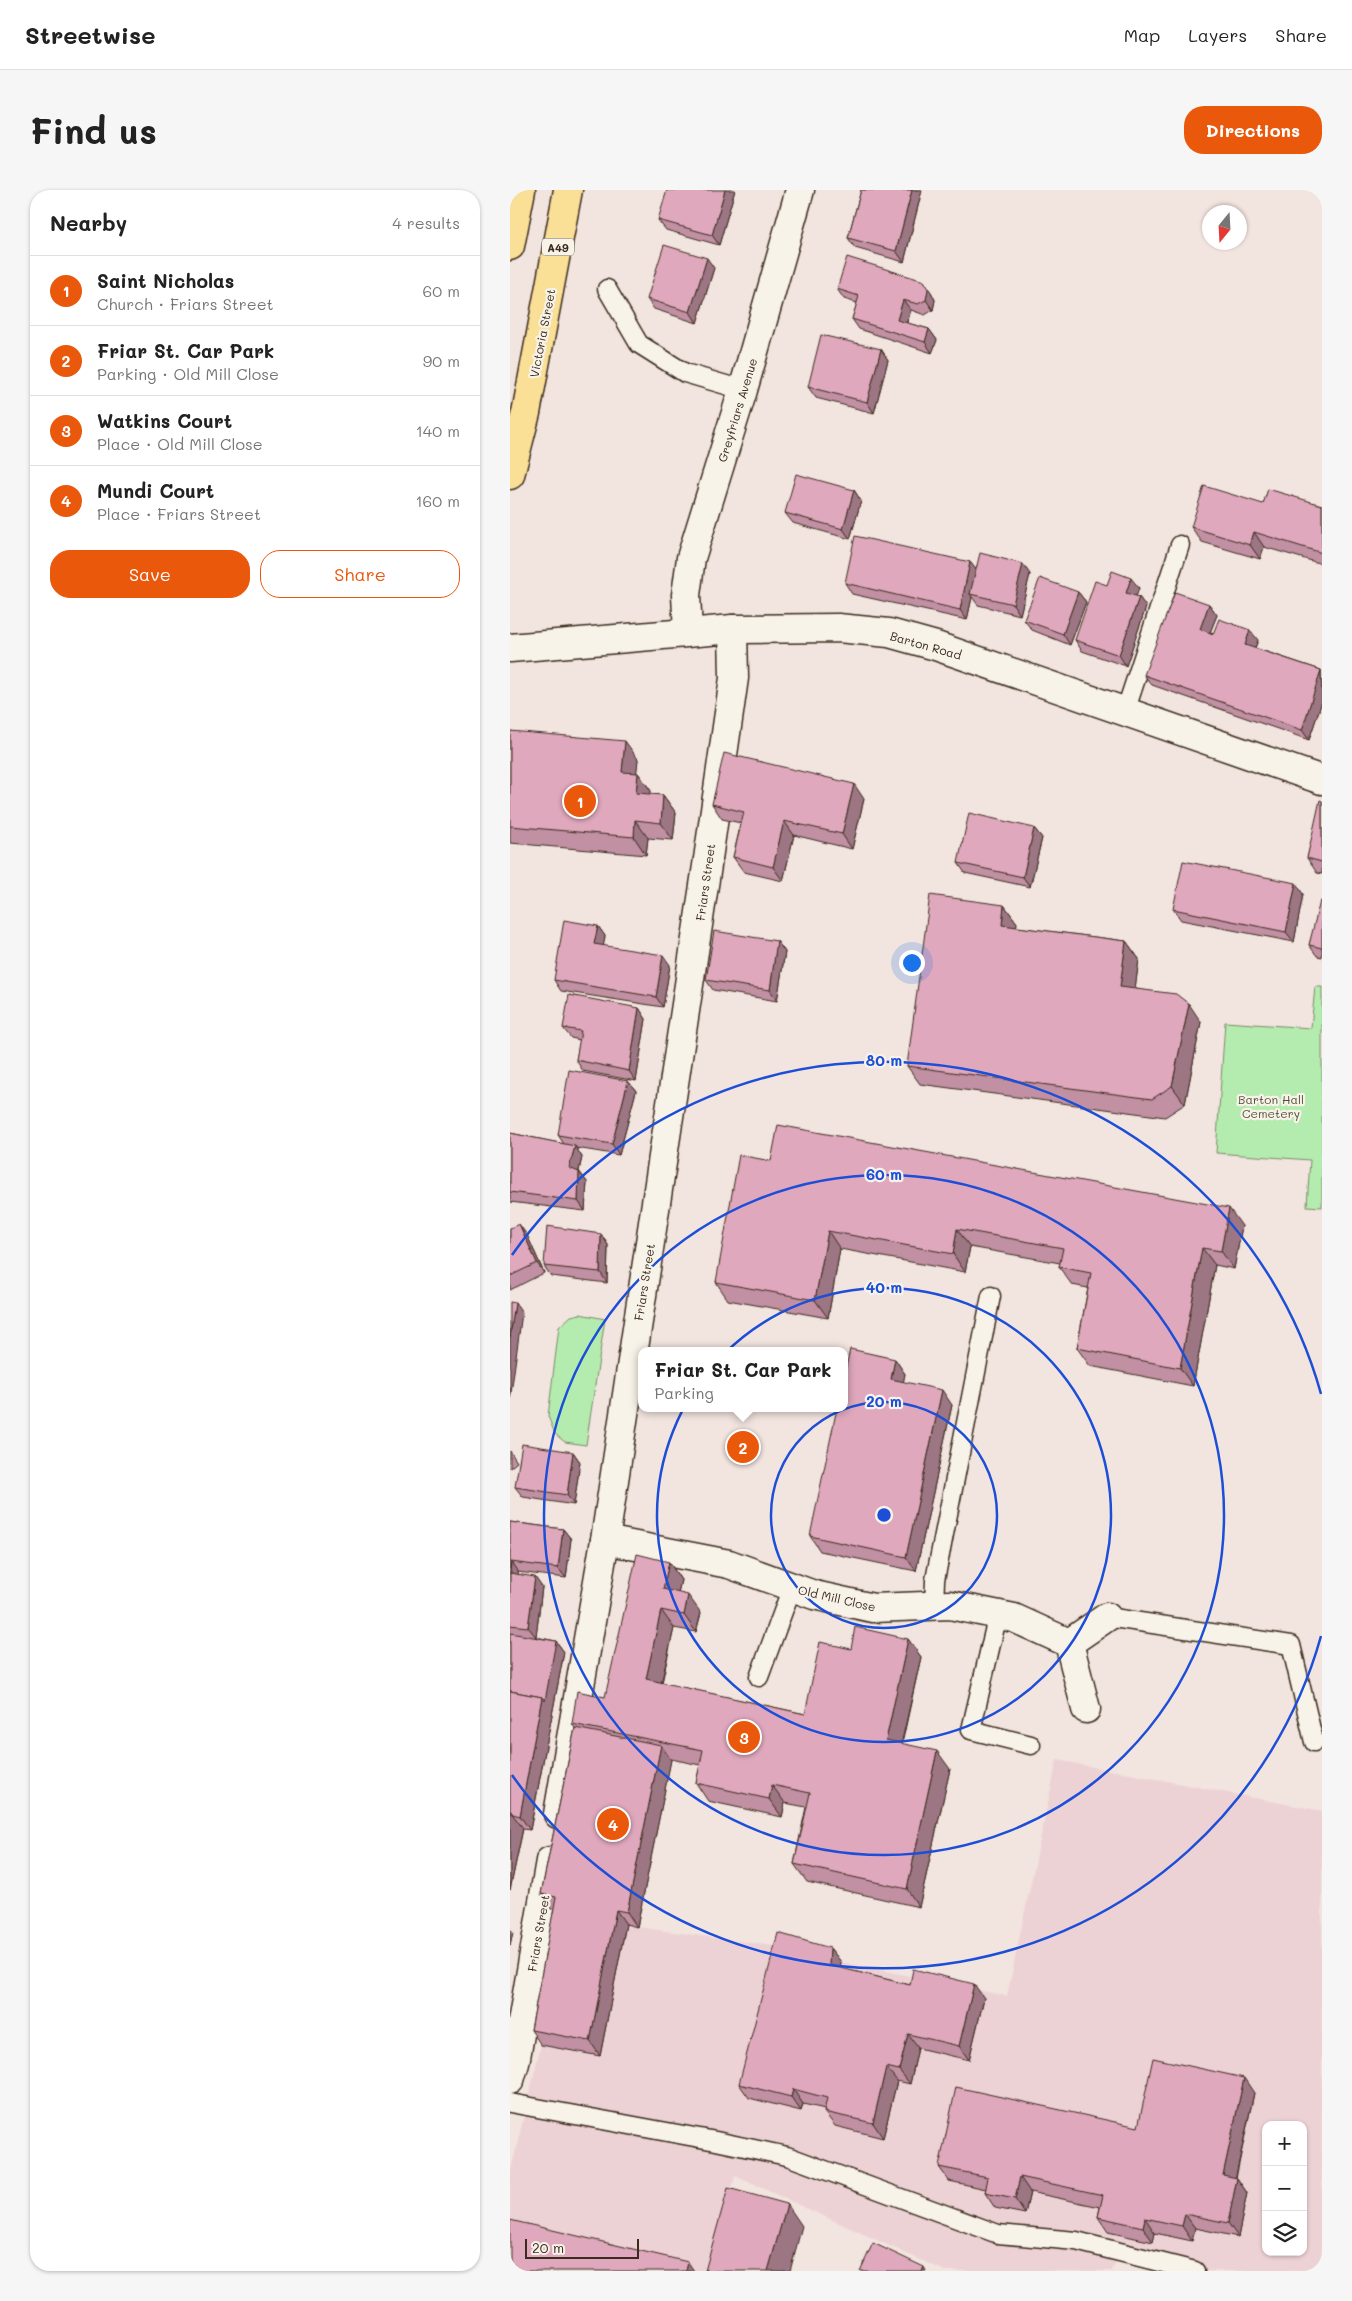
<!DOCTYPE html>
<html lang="en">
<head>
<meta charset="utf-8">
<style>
	body { margin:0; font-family:Mali,sans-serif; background:#f6f6f6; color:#222 }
	.controls { position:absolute; right:15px; bottom:15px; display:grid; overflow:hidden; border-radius:10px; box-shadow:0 1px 4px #0004 }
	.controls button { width:45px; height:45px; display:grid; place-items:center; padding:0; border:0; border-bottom:1px solid #e0e0e0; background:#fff; color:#222; font:25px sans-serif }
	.compass { position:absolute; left:692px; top:15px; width:45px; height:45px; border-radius:50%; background:#fff; box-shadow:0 1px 4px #0004; rotate:198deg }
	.scale { position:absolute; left:15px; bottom:12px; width:114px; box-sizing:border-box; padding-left:5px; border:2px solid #3b2a1e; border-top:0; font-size:14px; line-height:18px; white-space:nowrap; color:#3b2a1e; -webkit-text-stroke:4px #f7f3e8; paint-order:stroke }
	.you { position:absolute; left:401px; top:772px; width:18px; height:18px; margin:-12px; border:4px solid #fff; border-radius:50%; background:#1a73e8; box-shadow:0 0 0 8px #1a73e833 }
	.badge { display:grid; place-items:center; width:32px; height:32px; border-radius:50%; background:#ea580c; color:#fff; font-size:16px; font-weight:700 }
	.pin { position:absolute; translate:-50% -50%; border:2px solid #fff; box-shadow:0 1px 5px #0006 }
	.popup { position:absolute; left:128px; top:1157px; width:210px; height:65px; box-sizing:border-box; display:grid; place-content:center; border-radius:10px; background:#fff; filter:drop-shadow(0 1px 4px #0005); font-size:16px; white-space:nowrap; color:#767676 }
	.popup b { font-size:19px; color:#222 }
	.popup::after { content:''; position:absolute; left:50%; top:100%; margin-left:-10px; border:10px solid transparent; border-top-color:#fff }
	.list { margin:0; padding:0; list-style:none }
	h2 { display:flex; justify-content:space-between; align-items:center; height:65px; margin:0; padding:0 20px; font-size:21px }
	h2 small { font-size:16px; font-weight:400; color:#767676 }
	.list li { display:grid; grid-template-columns:32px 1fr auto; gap:15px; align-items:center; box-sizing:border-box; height:70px; padding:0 20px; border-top:1px solid #e0e0e0 }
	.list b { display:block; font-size:19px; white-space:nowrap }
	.list p { margin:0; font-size:16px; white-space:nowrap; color:#767676 }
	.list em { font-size:16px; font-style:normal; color:#767676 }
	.actions { display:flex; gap:10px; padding:15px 20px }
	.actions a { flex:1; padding:11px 0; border:1px solid #ea580c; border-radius:20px; text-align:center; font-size:18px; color:#ea580c }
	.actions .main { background:#ea580c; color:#fff }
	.icon { flex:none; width:28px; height:28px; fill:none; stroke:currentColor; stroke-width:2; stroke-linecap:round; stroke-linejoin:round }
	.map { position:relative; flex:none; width:812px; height:2081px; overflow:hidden; border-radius:20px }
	header { display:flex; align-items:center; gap:30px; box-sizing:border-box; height:70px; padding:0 25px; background:#fff; border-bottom:1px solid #e0e0e0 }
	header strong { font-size:24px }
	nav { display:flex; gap:28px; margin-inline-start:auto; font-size:18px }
	.intro { display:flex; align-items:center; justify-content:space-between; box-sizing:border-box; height:120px; padding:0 30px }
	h1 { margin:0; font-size:35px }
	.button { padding:12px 22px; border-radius:20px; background:#ea580c; color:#fff; font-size:18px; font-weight:700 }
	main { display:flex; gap:30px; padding:0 30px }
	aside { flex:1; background:#fff; border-radius:20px; box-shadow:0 1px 4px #0004 }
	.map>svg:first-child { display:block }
	.built { fill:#edd2d5; fill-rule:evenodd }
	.green { fill:#b4ecaf; stroke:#788b66 }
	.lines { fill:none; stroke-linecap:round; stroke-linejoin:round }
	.service-casing { stroke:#3b2a1e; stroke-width:21 }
	.minor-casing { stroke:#3b2a1e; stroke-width:31 }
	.tertiary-casing { stroke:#3b2a1e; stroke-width:31 }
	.trunk-casing { stroke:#3b2a1e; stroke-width:31 }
	.service { stroke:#f7f3e8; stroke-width:18 }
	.minor { stroke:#f7f3e8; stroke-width:28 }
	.tertiary { stroke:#f7f3e8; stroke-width:28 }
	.trunk { stroke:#fadf96; stroke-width:28 }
	.wall { fill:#c190a3; stroke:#3b2a1e }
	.shaded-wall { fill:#9d7684; stroke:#3b2a1e }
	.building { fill:#e0a8bd; stroke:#3b2a1e }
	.ring { fill:none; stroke:#1d4ed8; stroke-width:2.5 }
	.labels { text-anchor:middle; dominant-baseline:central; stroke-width:4.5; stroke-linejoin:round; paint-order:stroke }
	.shield { fill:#f7f3e8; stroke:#73665b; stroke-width:1 }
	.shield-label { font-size:11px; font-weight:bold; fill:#3b2a1e }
	.street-label { font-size:12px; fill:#3b2a1e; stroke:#f7f3e8 }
	.park-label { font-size:12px; fill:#53513b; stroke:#f7f3e8 }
	.centre { fill:#1d4ed8; stroke:#f7f3e8; stroke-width:2.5 }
	.ring-label { font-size:15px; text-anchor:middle; font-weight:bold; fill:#1d4ed8; stroke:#f7f3e8; stroke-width:4.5; stroke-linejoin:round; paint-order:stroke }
</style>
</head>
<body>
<header>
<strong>Streetwise</strong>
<nav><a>Map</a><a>Layers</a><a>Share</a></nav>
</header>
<div class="intro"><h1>Find us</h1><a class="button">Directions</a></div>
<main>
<aside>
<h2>Nearby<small>4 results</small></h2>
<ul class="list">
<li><span class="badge">1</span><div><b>Saint Nicholas</b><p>Church · Friars Street</p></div><em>60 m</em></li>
<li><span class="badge">2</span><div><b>Friar St. Car Park</b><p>Parking · Old Mill Close</p></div><em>90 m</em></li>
<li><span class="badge">3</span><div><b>Watkins Court</b><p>Place · Old Mill Close</p></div><em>140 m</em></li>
<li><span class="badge">4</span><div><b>Mundi Court</b><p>Place · Friars Street</p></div><em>160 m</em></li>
</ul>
<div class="actions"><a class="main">Save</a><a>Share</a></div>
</aside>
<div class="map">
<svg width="812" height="2081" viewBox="0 0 812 2081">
	<rect width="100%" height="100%" fill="#f2e4df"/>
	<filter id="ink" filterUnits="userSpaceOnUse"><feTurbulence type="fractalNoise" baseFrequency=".02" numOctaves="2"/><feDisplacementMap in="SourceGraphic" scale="10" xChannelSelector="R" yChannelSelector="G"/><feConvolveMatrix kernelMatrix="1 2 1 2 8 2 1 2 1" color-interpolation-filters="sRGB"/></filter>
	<g filter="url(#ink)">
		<!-- built -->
		<path class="built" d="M547 1570 812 1621V2081H672L609 2065 602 2081H435L225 1986 203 2081H166L0 2042V1984L31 1855 57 1722 127 1737 278 1758 331 1772 497 1806ZM756 1935H793V2062H756Z"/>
		<!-- green -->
		<g class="green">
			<polygon points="805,797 812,797 812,1017 797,1016 800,970 706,963 715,832 801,838"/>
			<polygon points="70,1124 95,1129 76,1255 55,1252 45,1244 38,1226 49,1137 61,1126"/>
		</g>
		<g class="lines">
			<defs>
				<g id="service">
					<polyline points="97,99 129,154 175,183 233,200"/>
					<polyline points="615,522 670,355"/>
					<polyline points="424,1416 425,1390 481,1106"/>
					<polyline points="488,1424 461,1540 521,1555"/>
					<polyline points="597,1427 781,1455 804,1552"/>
					<polyline points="249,1487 282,1397"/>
					<polyline points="0,1913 206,1951 277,1966 488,2044 566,2051 685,2081"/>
				</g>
				<g id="minor">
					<polyline points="178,442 176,405 181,368 233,200 290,0"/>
					<polyline points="95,1350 219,1374 304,1405 363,1418 440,1415 504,1428 559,1453 576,1519"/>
					<polyline points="559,1453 597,1427"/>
					<polyline points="48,1624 95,1350 198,669 224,488 223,439"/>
					<polyline points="0,1890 5,1873 40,1671"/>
				</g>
				<polyline id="tertiary" points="0,458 223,439 328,438 379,443 426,456 812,590"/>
				<g id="trunk">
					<polyline points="0,56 11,0"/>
					<polyline points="0,285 16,223 58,0"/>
				</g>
			</defs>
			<!-- service casing -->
			<use href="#service" class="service-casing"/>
			<!-- minor casing -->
			<use href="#minor" class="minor-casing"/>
			<!-- tertiary casing -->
			<use href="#tertiary" class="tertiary-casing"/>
			<!-- trunk casing -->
			<use href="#trunk" class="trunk-casing"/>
			<!-- service -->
			<use href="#service" class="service"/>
			<!-- minor -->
			<use href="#minor" class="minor"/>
			<!-- tertiary -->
			<use href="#tertiary" class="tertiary"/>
			<!-- trunk -->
			<use href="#trunk" class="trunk"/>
		</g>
		<!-- wall -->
		<g class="wall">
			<polygon points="225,0 209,55 156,40 148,30"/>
			<polygon points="351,0 412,0 394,72 345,58 338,48"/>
			<polygon points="204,78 187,133 144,119 137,109"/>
			<polygon points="327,99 421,102 425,110 423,120 415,125 401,120 397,133 419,139 427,150 422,163 349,139 342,129 347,113 334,109"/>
			<polygon points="371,159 378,170 364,223 306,208 298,197"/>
			<polygon points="344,300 351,311 340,349 283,333 275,323"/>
			<polygon points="753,314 812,315 812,374 754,357 750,369 692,352 681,337"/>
			<polygon points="460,372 466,380 520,384 510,425 468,415 462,407 457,430 342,404 335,393"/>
			<polygon points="597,395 629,398 626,406 629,407 636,417 616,476 572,461 565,450"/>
			<polygon points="568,402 576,412 560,455 522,440 514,430"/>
			<polygon points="699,414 707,425 700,442 748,450 745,458 811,480 812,511 799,550 642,495 634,485"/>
			<polygon points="0,541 128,569 126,583 128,583 141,601 140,604 153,605 166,623 163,650 138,648 136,665 0,653"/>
			<polygon points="354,609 342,659 284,645 273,691 234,682 223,667 231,633 212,629 202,614"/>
			<polygon points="812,611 812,684 807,683 797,668"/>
			<polygon points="524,638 532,648 520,697 455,683 448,673"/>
			<polygon points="793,704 784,752 671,730 663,719"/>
			<polygon points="812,712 812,767 807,766 799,755"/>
			<polygon points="494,715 507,733 506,737 616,751 629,769 625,798 691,832 675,914 655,927 410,894 397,876"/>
			<polygon points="88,736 95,746 93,756 160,775 153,817 51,801 44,790"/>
			<polygon points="267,751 275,762 267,811 203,800 196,790"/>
			<polygon points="129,818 136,829 126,891 73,881 66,870 70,850 61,848 53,838"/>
			<polygon points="118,891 126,901 109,965 66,958 72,967 69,981 77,992 75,1021 0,1012 0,943 54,954 48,945"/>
			<polygon points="261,971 732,1036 724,1079 705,1075 683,1196 580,1176 567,1158 578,1098 562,1095 549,1077 550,1073 460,1057 455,1082 330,1059 318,1128 218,1110 206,1092"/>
			<polygon points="0,1038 17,1045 34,1083 0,1100"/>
			<polygon points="91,1044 98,1055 97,1093 41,1086 34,1076"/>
			<polygon points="385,1169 395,1184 393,1192 442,1215 406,1381 310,1361 300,1346"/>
			<polygon points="0,1261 7,1272 0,1278"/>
			<polygon points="63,1262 70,1272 64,1315 13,1307 5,1297"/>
			<polygon points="0,1332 53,1339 61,1349 56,1388 8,1382 8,1384 32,1397 26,1447 46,1451 54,1462 20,1640 13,1639 0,1700"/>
			<polygon points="159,1372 171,1390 168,1403 191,1423 186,1442 164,1438 152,1493 295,1524 341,1459 398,1449 411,1467 392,1554 440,1579 409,1717 297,1692 284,1674 296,1617 275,1613 272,1627 198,1611 186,1593 190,1575 161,1569 127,1737 116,1734 90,1866 31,1855 21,1840 44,1719 41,1719 31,1704 65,1538 62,1534 95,1507"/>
			<polygon points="320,1758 331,1772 330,1778 400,1795 474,1808 459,1870 408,1858 400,1894 387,1891 373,1948 325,1936 314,1922 315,1919 293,1914 291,1921 239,1908 229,1894"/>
			<polygon points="744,1903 726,1988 727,1988 737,2003 728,2047 685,2038 682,2051 645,2043 643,2052 598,2042 588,2027 590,2017 520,2002 515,2024 485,2018 475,2003 476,1999 439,1991 429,1977 628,1937"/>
		</g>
		<!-- shaded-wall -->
		<g class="shaded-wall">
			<polygon points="215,0 225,0 209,55 202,45"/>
			<polygon points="402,0 412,0 394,72 386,61"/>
			<polygon points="197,68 204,78 187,133 180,122"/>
			<polygon points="414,91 421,102 425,110 423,120 416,110"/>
			<polygon points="393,110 401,120 394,140 387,130"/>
			<polygon points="419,139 427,150 422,163 415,152"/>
			<polygon points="371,159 378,170 364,223 357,212"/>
			<polygon points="344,300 351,311 340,349 333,339"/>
			<polygon points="744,342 754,357 750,369 740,355"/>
			<polygon points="460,372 468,382 460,404 462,407 457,430 450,420"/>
			<polygon points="513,374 520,384 510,425 503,414"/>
			<polygon points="621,388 629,398 624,413 616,403"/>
			<polygon points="568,402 576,412 560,455 553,444"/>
			<polygon points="629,407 636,417 616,476 609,465"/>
			<polygon points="699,414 707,425 697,450 690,439"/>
			<polygon points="740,440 748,450 742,466 735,455"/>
			<polygon points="811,480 812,511 799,550 792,540"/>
			<polygon points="115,551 128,569 125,600 112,582"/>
			<polygon points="128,583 141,601 139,621 126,603"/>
			<polygon points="344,594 354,609 342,659 332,644"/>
			<polygon points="153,605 166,623 163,650 151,633"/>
			<polygon points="125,630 138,648 136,665 124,647"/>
			<polygon points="274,631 284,645 273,691 263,677"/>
			<polygon points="524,638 532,648 520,697 513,687"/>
			<polygon points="786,693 793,704 784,752 776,742"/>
			<polygon points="494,715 507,733 504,753 492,735"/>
			<polygon points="88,736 95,746 92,765 84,754"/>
			<polygon points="267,751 275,762 267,811 260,800"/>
			<polygon points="616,751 629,769 623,814 610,797"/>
			<polygon points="153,765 160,775 153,817 146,807"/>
			<polygon points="679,814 691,832 675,914 662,896"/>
			<polygon points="129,818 136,829 126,891 119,881"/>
			<polygon points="118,891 126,901 109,965 102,954"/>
			<polygon points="65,956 72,967 67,989 59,978"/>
			<polygon points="69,982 77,992 75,1021 68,1011"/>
			<polygon points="719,1018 732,1036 724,1079 711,1061"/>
			<polygon points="9,1034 17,1045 34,1083 27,1073"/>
			<polygon points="447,1039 460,1057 455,1082 443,1064"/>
			<polygon points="318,1041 330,1059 318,1128 305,1110"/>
			<polygon points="91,1044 98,1055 97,1093 90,1082"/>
			<polygon points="692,1058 705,1075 683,1196 670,1178"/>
			<polygon points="5,1113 12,1123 0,1211 0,1147"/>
			<polygon points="385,1169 395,1184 391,1204 381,1189"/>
			<polygon points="432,1200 442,1215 406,1381 396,1367"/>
			<polygon points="63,1262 70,1272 64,1315 57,1305"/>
			<polygon points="53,1339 61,1349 56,1388 48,1378"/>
			<polygon points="1,1372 8,1382 7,1394 0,1384"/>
			<polygon points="159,1372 171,1390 165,1417 153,1399"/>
			<polygon points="25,1387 32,1397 26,1447 18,1437"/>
			<polygon points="178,1405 191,1423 186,1442 174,1425"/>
			<polygon points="151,1420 164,1438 148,1507 136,1489"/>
			<polygon points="398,1449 411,1467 388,1568 376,1550"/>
			<polygon points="46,1451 54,1462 20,1640 10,1626 32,1507"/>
			<polygon points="151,1555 161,1570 127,1737 117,1722"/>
			<polygon points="427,1561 440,1579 409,1717 397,1699"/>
			<polygon points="262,1595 275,1613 272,1627 259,1609"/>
			<polygon points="0,1621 13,1638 0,1700"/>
			<polygon points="106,1720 116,1734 90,1866 80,1851"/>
			<polygon points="0,1739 3,1743 0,1756"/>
			<polygon points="320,1758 331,1772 329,1790 319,1775"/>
			<polygon points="464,1794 474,1808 459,1870 449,1856"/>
			<polygon points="398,1844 408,1858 400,1894 389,1880"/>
			<polygon points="376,1877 387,1891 373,1948 363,1933"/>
			<polygon points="734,1888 744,1903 723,1999 713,1985"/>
			<polygon points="283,1899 293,1914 291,1921 281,1907"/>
			<polygon points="510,1987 520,2002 515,2024 505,2009"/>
			<polygon points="727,1988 737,2003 728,2047 718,2033"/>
			<polygon points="277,2014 292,2036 280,2081 258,2081"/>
			<polygon points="675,2024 685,2038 682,2051 672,2036"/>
			<polygon points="635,2028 645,2043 643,2052 633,2037"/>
			<polygon points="178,2072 184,2081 176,2081"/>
			<polygon points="414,2077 416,2081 412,2081"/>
		</g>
		<!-- building -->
		<g class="building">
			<polygon points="157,0 215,0 202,45 148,30"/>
			<polygon points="351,0 402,0 386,61 338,48"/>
			<polygon points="154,55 197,68 180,122 137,109"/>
			<polygon points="337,67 414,91 418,99 416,110 408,114 393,110 387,130 419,139 415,152 342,129 349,106 327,99"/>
			<polygon points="311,145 371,159 357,212 298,197"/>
			<polygon points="286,284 344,300 333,339 275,323"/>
			<polygon points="694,296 753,314 758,299 812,315 812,363 744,342 740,355 681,337"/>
			<polygon points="345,346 460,372 450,420 335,393"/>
			<polygon points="470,363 513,374 503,414 460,404"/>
			<polygon points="602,381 621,388 616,403 629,407 609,465 565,450 585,391 597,395"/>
			<polygon points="530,388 568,402 553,444 514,430"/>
			<polygon points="665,402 699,414 690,439 703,444 709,429 740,440 735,455 811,480 792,540 634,485"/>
			<polygon points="0,541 115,551 112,582 128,583 126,603 153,605 151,633 125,630 124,647 0,636"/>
			<polygon points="214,563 344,594 332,644 274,631 263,677 223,667 234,622 202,614"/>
			<polygon points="810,610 812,611 812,672 797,668"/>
			<polygon points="459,623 524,638 513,687 448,673"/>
			<polygon points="673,671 786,693 776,742 663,719"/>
			<polygon points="420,705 494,715 492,735 616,751 610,797 666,804 679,814 662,896 642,909 397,876"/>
			<polygon points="810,711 812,712 812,758 799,755"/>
			<polygon points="54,730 88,736 84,754 153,765 146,807 44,790"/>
			<polygon points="204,741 267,751 260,800 196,790"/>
			<polygon points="59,805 129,818 119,881 66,870 71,841 53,838"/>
			<polygon points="59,880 118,891 102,954 48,945"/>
			<polygon points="268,935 719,1018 711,1061 692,1058 670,1178 567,1158 581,1083 549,1077 553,1058 447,1039 443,1064 318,1041 305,1110 206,1092 229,965 261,971"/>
			<polygon points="0,943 65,956 59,978 69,982 68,1011 0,1002"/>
			<polygon points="9,1034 27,1073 0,1086 0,1038"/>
			<polygon points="37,1036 91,1044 90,1082 34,1076"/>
			<polygon points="0,1112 5,1113 0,1147"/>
			<polygon points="340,1159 385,1169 381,1189 432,1200 396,1367 300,1346 327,1218 334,1218 334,1187"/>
			<polygon points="12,1254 63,1262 57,1305 5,1297"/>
			<polygon points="0,1332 53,1339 48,1378 1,1372 0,1379"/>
			<polygon points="127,1364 159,1372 153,1399 178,1405 174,1425 151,1420 136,1489 295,1524 310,1452 341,1459 345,1437 398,1449 376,1550 427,1561 397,1699 284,1674 300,1603 262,1595 259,1609 186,1593 193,1560 62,1534 67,1501 95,1507"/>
			<polygon points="0,1383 25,1387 18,1437 0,1435"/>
			<polygon points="0,1443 46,1451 35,1511 32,1507 0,1501"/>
			<polygon points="0,1501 32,1507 10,1626 3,1624 0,1620"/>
			<polygon points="65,1538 151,1555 117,1722 106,1720 80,1851 21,1840 46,1707 31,1704"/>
			<polygon points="268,1743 320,1758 319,1775 400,1795 403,1779 464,1794 449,1856 398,1844 389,1880 376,1877 363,1933 314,1922 317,1908 283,1899 281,1907 229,1894"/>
			<polygon points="643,1868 734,1888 713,1985 727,1988 718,2033 675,2024 672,2036 635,2028 633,2037 588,2027 593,2005 510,1987 505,2009 475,2003 478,1987 429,1977 446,1897 628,1937"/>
			<polygon points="218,1998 277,2014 258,2081 195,2081"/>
			<polygon points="0,2030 178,2072 176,2081 0,2081"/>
			<polygon points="363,2053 414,2077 412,2081 350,2081"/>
		</g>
	</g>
	<!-- distance rings -->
	<g class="ring">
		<circle cx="374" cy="1325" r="113"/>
		<circle cx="374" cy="1325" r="227"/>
		<circle cx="374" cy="1325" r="340"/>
		<path d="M811 1446A454 454 0 0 1 2 1585M2 1065A454 454 0 0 1 811 1204"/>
	</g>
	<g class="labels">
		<!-- shield labels -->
		<rect class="shield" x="32" y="48.5" width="32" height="17" rx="4"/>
		<g class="shield-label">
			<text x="48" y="57">A49</text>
		</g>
		<!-- street labels -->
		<g class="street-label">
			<text transform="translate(32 143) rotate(-79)">Victoria Street</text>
			<text transform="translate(227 220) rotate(-73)">Greyfriars Avenue</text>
			<text transform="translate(416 455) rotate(16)">Barton Road</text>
			<text transform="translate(195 692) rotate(-82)">Friars Street</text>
			<text transform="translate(134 1092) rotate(-81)">Friars Street</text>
			<text transform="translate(327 1408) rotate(13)">Old Mill Close</text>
			<text transform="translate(28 1743) rotate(-80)">Friars Street</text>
		</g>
		<!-- park labels -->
		<g class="park-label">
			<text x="761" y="909">Barton Hall<tspan x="761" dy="14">Cemetery</tspan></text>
		</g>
	</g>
	<circle cx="374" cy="1325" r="8" class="centre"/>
	<g class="ring-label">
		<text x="374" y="876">80 m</text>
		<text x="374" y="990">60 m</text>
		<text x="374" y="1103">40 m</text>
		<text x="374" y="1217">20 m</text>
	</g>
</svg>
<div class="controls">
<button>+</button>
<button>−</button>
<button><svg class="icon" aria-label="layers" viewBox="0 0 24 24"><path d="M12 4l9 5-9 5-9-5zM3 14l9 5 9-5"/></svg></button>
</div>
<svg class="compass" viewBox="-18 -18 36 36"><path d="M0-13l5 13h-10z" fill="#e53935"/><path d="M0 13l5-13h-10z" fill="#767676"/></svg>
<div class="scale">20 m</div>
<div class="you"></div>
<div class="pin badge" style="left:70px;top:611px">1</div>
<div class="pin badge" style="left:233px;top:1257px">2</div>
<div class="popup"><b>Friar St. Car Park</b>Parking</div>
<div class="pin badge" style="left:234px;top:1547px">3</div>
<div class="pin badge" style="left:103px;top:1634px">4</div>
</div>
</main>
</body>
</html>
